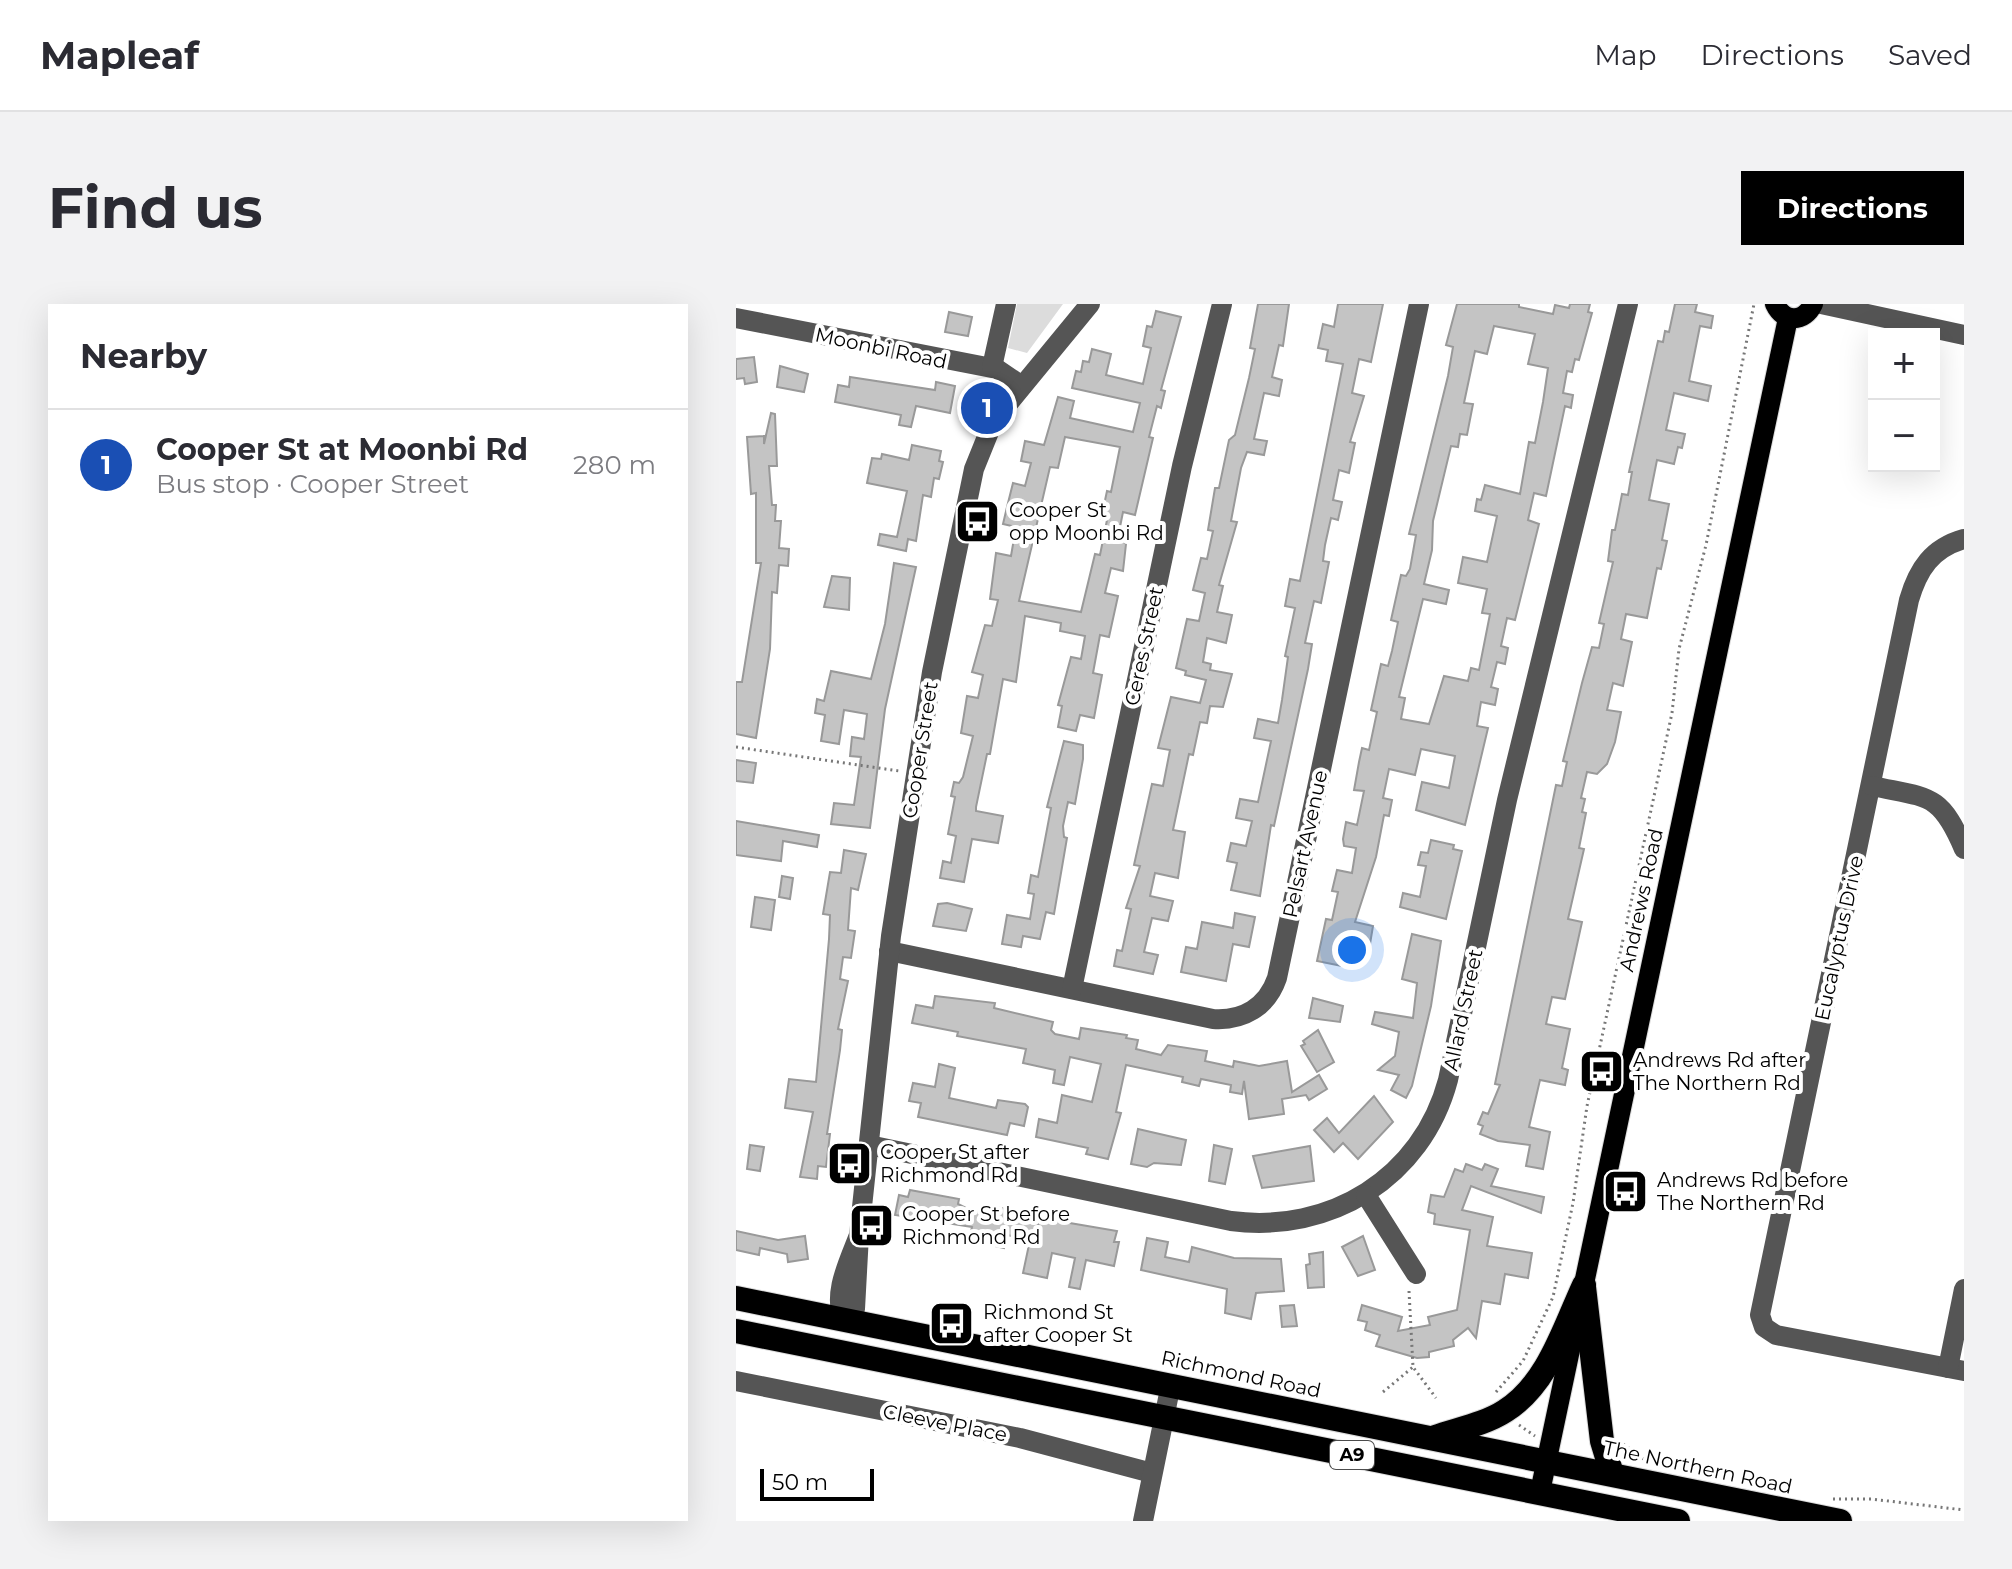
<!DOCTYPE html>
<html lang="en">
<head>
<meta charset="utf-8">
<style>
	body { margin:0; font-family:Montserrat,sans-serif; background:#f2f2f3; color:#2b2b33 }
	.controls { position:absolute; right:24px; top:24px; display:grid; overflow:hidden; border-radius:0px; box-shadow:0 8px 32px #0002 }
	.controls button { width:72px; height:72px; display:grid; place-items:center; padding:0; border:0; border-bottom:2px solid #e1e1e2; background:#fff; color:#2b2b33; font:40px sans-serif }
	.scale { position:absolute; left:24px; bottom:20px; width:114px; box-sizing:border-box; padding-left:8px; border:4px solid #000; border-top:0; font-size:22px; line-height:28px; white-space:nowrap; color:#000; -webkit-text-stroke:6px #fff; paint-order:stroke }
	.you { position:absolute; left:616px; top:646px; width:28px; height:28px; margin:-20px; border:6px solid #fff; border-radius:50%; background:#1a73e8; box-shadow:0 0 0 12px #1a73e833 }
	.badge { display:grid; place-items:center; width:52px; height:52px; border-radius:50%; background:#000; color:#fff; font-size:26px; font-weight:700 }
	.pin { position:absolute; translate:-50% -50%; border:4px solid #fff; box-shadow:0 2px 8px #0006 }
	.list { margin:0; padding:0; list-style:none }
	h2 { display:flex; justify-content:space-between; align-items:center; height:104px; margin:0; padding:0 32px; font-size:34px }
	h2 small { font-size:26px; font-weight:400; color:#7c7c81 }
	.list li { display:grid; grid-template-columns:52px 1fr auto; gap:24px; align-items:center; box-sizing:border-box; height:112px; padding:0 32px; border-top:2px solid #e1e1e2 }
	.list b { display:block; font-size:30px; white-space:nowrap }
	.list p { margin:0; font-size:26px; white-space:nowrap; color:#7c7c81 }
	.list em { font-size:26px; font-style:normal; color:#7c7c81 }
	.map { position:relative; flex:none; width:1228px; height:1217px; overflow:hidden; border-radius:0px }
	header { display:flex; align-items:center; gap:48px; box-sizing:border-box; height:112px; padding:0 40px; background:#fff; border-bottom:2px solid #e1e1e2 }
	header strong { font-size:38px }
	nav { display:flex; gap:44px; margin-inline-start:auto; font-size:28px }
	.intro { display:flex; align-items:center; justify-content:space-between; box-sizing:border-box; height:192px; padding:0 48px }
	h1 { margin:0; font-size:56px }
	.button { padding:20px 36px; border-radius:0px; background:#000; color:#fff; font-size:28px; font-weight:700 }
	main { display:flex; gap:48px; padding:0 48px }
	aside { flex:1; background:#fff; border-radius:0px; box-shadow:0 8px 32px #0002 }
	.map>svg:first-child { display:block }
	.green { fill:#dcdcdc }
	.building { fill:#c4c4c4; stroke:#999; stroke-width:2; fill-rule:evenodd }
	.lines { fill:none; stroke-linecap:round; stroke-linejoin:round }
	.major-casing { stroke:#dbdbdb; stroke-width:22 }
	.highway-casing { stroke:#dbdbdb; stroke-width:26 }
	.path { stroke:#777; stroke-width:3; stroke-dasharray:2 4; stroke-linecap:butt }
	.minor { stroke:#555; stroke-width:20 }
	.major { stroke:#000; stroke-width:20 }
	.highway { stroke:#000; stroke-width:24 }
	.labels { text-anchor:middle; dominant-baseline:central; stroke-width:8; stroke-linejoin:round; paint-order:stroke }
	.shield { fill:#fff; stroke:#4c4c4c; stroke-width:2 }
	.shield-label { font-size:18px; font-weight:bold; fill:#000 }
	.street-label { font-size:20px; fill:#000; stroke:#fff }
	.poi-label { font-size:20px; fill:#000; stroke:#fff; text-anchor:start }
</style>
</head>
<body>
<header>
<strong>Mapleaf</strong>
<nav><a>Map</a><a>Directions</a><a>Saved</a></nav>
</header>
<div class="intro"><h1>Find us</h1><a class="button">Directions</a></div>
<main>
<aside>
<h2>Nearby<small></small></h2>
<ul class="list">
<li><span class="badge" style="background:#1a4fb4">1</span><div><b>Cooper St at Moonbi Rd</b><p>Bus stop · Cooper Street</p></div><em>280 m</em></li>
</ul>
</aside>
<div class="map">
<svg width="1228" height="1217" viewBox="0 0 1228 1217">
	<rect width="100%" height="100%" fill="#fff"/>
	<!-- green -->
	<polygon class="green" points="281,0 327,0 291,49 272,44"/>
	<!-- building -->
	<g class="building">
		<polygon points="522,0 553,0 547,42 543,41 536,73 546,76 543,92 528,89 518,135 531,137 528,151 511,148 505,164 495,217 501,218 483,281 487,282 481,308 496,311 490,339 471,334 467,358 475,360 474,366 496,370 487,403 474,402 471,419 464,418 457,451 453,450 437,526 449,528 442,574 419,569 414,592 437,597 432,617 416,614 408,648 422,651 417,670 378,662 381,646 386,647 395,605 390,604 404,562 398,561 416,480 427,482 434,446 422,444 435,393 464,399 470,376 449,371 450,367 440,364 451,315 463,317 469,289 457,286 465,254 471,255 477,227 472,226 479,184 483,184 493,136 499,131 513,74 519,45 514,44"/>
		<polygon points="602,0 647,0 635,58 623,55 616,89 628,92 614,138 619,139 613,169 603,166 597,196 606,198 602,216 595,214 589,241 587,257 593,258 585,299 578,297 569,339 576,340 572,365 538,522 535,521 524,592 495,586 501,559 491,557 495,539 510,542 516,517 500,514 504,495 522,498 535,437 518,434 522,415 542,419 546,396 552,353 549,352 559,304 549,302 554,275 564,277 607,60 590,57 592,46 582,44 587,20 598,23"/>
		<path d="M721 0H783V3L817 10 819 1 833 4 834 0H854L852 8 856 9 843 56 839 55 836 68 831 67 827 89 837 91 835 104 829 102 810 192 798 189 792 216 803 220 779 316 771 314 765 342 772 344 769 360 761 358 755 383 762 385 759 401 745 398 741 422 752 424 729 521 680 506 686 478 713 484 719 452 685 445 679 471 653 465 647 494 656 496 653 512 648 511 640 553 619 618 637 622 634 640 621 638 616 664 581 657 590 615 596 616 602 588 596 587 601 566 616 569 620 544 608 542 607 535 610 518 621 521 628 487 618 486 623 458 626 444 633 446 641 408 635 406 645 360 652 362 656 347 662 318 655 316 665 271 670 272 674 265 680 231 673 230 712 72 717 43 710 41ZM758 22 799 30 792 60 812 64 807 98 799 139 793 138 784 190 749 181 745 196 741 195 739 207 761 212 751 258 727 253 722 279 751 285 746 309 754 310 743 366 735 364 732 377 708 372 693 420 665 415 669 394 663 393 687 295 710 300 713 286 688 280 696 246 697 217 715 142 722 143 724 130 731 131 737 100 728 99 739 47 751 50Z"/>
		<polygon points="939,0 961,0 959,8 977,12 975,24 964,22 953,77 975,82 972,97 938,89 930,126 949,130 946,144 942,143 938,160 921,156 913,196 933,200 926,236 931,237 925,265 921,264 911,314 890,310 885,335 896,338 887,382 877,379 871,406 885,408 879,438 871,460 861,470 851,468 845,494 849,495 846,508 850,509 843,544 848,545 832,615 846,618 829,695 816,693 810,720 834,725 826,764 832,766 829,781 804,776 793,823 814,828 807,865 790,862 794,841 762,837 744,830 747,822 742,820 747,808 752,810 764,781 759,780 820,481 826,482 831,458 827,457 846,379 856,343 863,344 868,320 863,319 877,258 872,257 876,226 879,226 886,190 892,191 896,168 893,168 922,37 927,38 929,27 933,28"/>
		<path d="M420 7 445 13 425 86 429 87 425 104 421 102 413 133 417 134 399 211 387 208 382 233 390 240 387 267 375 264 369 289 382 292 373 333 364 331 357 369 366 371 358 414 344 411 340 427 322 423 326 402 322 401 335 353 345 355 349 332 324 327 325 319 289 312 280 378 267 375 254 450H251L240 503V507L267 512 262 539 236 535 228 578 204 574 207 557 215 559 220 532 212 530 219 493 215 492 218 478 223 479 227 473 237 432 225 429 231 392 242 394 247 371 236 368 249 321 256 322 262 296 254 295 260 249 275 252 280 223 267 220 271 203 277 179 289 182 295 159 285 157 289 137 308 141 322 93 338 97 334 114 397 128 404 99 336 84 340 67 345 68 347 57 353 58 356 45 375 50 370 71 407 80 415 44 407 42 411 22 416 23ZM329 133 384 143 375 188 371 187 365 215 371 216 364 251 359 250 345 308 283 297 314 163 322 164Z"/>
		<polygon points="213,8 236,13 232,32 209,28"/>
		<polygon points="18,53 21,78 9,80 8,74 0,75 0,55"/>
		<polygon points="44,62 72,70 68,88 41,83"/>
		<polygon points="114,73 199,86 200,78 219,82 214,109 180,102 175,123 163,121 165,111 99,98 102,81 113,83"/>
		<polygon points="35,109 39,110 41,162 33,162 36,201 40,201 39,217 45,217 43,244 53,245 52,262 43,261 41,289 36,288 34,345 20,434 0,430 0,378 6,378 25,259 20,259 20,189 15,190 11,133 28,132 28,140"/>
		<polygon points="176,141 205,147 203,157 207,158 203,175 198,174 195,193 187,191 180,237 172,235 170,247 142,241 144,230 161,233 171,187 131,179 136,154 145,155 146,150 173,156"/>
		<polygon points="158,259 180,263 149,405 134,524 95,520 98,499 118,501 125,453 114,452 116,433 128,435 131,410 108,406 103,440 85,437 89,411 79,409 81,395 88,397 95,367 135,375 149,320"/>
		<polygon points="96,272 114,274 113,306 88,303"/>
		<polygon points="328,437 347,441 347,455 339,500 332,498 327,522 328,533 331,534 318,610 310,608 304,635 287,632 285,643 266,640 271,611 294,615 298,590 292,589 295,571 302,573 315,504 311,503"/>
		<polygon points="0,456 20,459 17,479 0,477"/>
		<polygon points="0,517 83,531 81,543 47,537 45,557 0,551"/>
		<polygon points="695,536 718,541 717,545 726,547 710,615 664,603 667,589 684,593 690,562 682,561 685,548 692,549"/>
		<polygon points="108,546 130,550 122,586 115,584 112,626 119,627 115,654 107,653 104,675 112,677 102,725 106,726 104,746 91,830 94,830 90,863 82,862 81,875 64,873 77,808 49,804 53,775 80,778 93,635 94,611 87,610 94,568 105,569"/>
		<polygon points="46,572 57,574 54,595 43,593"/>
		<polygon points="19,593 39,596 35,626 15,623"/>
		<polygon points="211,599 236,605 230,627 197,622 202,600"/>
		<polygon points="499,609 519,613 513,643 497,640 490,677 445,668 450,643 461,645 466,618 497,624"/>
		<polygon points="676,630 705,637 695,702 676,782 670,794 655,786 663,771 642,766 659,752 663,728 636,720 639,708 677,714 681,679 666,675"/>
		<polygon points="199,692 259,699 258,704 317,718 315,726 319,730 343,735 345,724 391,731 390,734 402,736 400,745 425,751 432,741 471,747 469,757 497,763 498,757 523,762 551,757 556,788 583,771 591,785 573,796 570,791 546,795 548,810 513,815 508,777 506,790 494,788 495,781 465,775 463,782 446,778 447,773 390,761 380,808 385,809 372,855 350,850 352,844 300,833 303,815 321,819 326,791 356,798 365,760 334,753 328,781 317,779 319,766 287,759 290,745 221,732 222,728 176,719 180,701 197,704"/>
		<polygon points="577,694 607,702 604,718 573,714"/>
		<polygon points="582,726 598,758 581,768 565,742 569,740 567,737"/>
		<polygon points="203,760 219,764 213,794 260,804 262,796 289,800 292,803 288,822 274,819 271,831 182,813 185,799 173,797 177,779 199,783"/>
		<polygon points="638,792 657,818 622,855 607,839 598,848 578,826 591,814 603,829"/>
		<polygon points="402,825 450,836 445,861 418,859 411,863 395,860"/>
		<polygon points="14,841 28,843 24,867 11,865"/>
		<polygon points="478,841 496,845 489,880 473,877"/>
		<polygon points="574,842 578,877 526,884 517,852"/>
		<polygon points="730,860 746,866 749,860 762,865 755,882 808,893 805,909 735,882 726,906 757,913 751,942 796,949 792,974 769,970 764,1000 746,997 740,1034 732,1024 717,1036 718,1042 693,1048 693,1053 681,1054 640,1042 644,1031 629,1026 631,1018 622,1016 626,1001 666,1013 662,1027 694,1021 692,1013 721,1006 734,926 698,920 699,910 692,908 695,891 708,893 719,865 727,868"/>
		<polygon points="174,886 223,895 222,900 230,904 257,910 259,903 276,906 274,914 302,921 304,914 381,927 378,938 383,938 378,962 350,956 344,985 333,983 339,954 316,949 311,974 287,969 294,936 271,931 268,944 233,936 236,923 159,911 163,891 172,893"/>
		<polygon points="0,927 42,936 69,932 72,955 52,958 51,950 24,944 23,951 0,946"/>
		<polygon points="627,932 639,966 622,972 606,943"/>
		<polygon points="411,934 432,938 429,953 453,958 456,943 498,954 545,955 548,987 520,989 515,1015 489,1009 491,985 405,966"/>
		<polygon points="587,948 588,983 572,984 570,961 574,960 573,950"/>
		<polygon points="558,1001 561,1022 546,1023 544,1002"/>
	</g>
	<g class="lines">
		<defs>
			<g id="major">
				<path d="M1039 0C1048 19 1068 19 1077 0"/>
				<polyline points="804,1188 1052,14"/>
			</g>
			<g id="highway">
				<polyline points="848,983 866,1137 876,1170"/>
				<polyline points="0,994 1104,1217"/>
				<polyline points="0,1027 942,1217"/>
				<path d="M699 1133C722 1125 749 1120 769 1107 812 1080 828 1024 848 981"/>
			</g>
		</defs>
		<!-- major casing -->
		<use href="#major" class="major-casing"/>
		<!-- highway casing -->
		<use href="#highway" class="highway-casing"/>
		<!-- path -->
		<g class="path">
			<polyline points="0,443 163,467"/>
			<polyline points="673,987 677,1063 700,1094"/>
			<polyline points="647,1088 677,1063"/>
			<polyline points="760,1088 787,1057 817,993 837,899 851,802 936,409 943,345 970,241 1018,0"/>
			<polyline points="783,1121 799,1132"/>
			<polyline points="887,1140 909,1156"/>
			<polyline points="1097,1195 1135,1195 1228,1206"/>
		</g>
		<!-- minor -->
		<g class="minor">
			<polyline points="1085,0 1228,31"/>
			<polyline points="0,14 261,65 286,82"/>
			<polyline points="256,63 270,0"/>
			<path d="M1228 235C1196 244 1182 265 1173 296L1024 1011 1028 1023 1040 1031 1228 1067"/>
			<path d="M1136 482C1192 494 1204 488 1228 545"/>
			<path d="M153 647 477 715C507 717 531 703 541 674L683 0"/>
			<polyline points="336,685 446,162 486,0"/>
			<path d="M133 841 495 917C594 930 686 874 712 776L771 496 892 0"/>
			<polyline points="630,891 680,970"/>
			<path d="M123 931C113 958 96 989 108 1017L119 1005 123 931 155 632 196 368 238 165 257 118 354 0"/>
			<polyline points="1212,1064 1228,985"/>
			<polyline points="0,1077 284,1134 416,1169"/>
			<polyline points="407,1217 435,1080"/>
		</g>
		<!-- major -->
		<use href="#major" class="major"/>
		<!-- highway -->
		<use href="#highway" class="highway"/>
	</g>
	<!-- icons -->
	<defs>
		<symbol id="bus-square" viewBox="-11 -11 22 22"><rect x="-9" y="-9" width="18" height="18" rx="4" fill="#000" stroke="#fff"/><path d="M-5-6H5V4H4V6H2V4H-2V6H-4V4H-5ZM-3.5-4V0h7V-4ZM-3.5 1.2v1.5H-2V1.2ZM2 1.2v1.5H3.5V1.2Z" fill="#fff"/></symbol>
	</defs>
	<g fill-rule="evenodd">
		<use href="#bus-square" x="216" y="192" width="51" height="51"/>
		<use href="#bus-square" x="840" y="742" width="51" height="51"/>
		<use href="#bus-square" x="88" y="834" width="51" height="51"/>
		<use href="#bus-square" x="864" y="862" width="51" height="51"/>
		<use href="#bus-square" x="110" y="896" width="51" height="51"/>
		<use href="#bus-square" x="190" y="994" width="51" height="51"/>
	</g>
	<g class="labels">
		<!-- shield labels -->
		<rect class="shield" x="594" y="1137" width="44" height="28" rx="6"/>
		<g class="shield-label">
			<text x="616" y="1151">A9</text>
		</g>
		<!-- street labels -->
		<g class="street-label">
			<text transform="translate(145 44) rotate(12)">Moonbi Road</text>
			<text transform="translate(408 342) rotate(-78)">Ceres Street</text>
			<text transform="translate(184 446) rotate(-81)">Cooper Street</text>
			<text transform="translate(569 540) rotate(-78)">Pelsart Avenue</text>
			<text transform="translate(905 596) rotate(-78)">Andrews Road</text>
			<text transform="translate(1103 634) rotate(-78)">Eucalyptus Drive</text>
			<text transform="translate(727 706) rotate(-78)">Allard Street</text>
			<text transform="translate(505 1070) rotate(12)">Richmond Road</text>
			<text transform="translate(209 1119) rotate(11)">Cleeve Place</text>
			<text transform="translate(962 1163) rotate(12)">The Northern Road</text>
		</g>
		<!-- poi labels -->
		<g class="poi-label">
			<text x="273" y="206">Cooper St<tspan x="273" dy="23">opp Moonbi Rd</tspan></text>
			<text x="897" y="756">Andrews Rd after<tspan x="897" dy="23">The Northern Rd</tspan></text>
			<text x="144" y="848">Cooper St after<tspan x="144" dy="23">Richmond Rd</tspan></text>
			<text x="921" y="876">Andrews Rd before<tspan x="921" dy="23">The Northern Rd</tspan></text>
			<text x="166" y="910">Cooper St before<tspan x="166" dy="23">Richmond Rd</tspan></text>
			<text x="247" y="1008">Richmond St<tspan x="247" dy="23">after Cooper St</tspan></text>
		</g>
	</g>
</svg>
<div class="controls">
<button>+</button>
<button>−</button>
</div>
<div class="scale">50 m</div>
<div class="you"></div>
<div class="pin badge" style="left:251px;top:104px;background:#1a4fb4">1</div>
</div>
</main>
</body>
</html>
